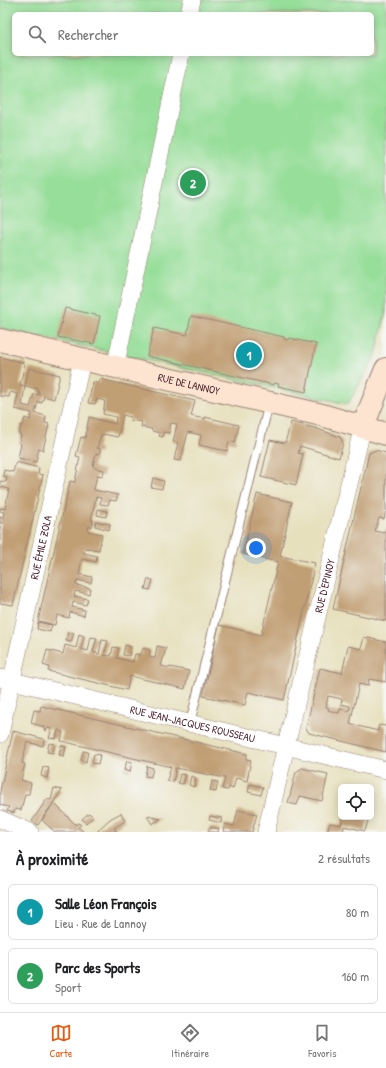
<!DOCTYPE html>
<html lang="fr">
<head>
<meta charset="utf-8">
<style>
	body { margin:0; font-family:"Patrick Hand",sans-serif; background:#f2f2f2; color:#202124 }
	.controls { position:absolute; right:12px; bottom:12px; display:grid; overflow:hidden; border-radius:6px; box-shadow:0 2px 10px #0003 }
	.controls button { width:36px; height:36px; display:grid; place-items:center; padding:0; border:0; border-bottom:1px solid #e0e0e0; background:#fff; color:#202124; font:20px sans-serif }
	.you { position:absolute; left:256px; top:548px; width:14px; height:14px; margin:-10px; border:3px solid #fff; border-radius:50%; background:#1a73e8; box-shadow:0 0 0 6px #1a73e833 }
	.badge { display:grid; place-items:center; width:26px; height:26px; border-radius:50%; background:#ea580c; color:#fff; font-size:13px; font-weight:700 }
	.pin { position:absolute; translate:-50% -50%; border:2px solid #fff; box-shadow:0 1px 4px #0006 }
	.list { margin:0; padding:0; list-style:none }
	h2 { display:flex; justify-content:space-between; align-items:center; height:52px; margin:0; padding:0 16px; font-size:17px }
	h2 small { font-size:13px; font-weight:400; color:#757577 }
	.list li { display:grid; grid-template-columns:26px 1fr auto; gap:12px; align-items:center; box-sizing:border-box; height:56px; margin:0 8px 8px; padding:0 8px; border:1px solid #e0e0e0; border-radius:6px }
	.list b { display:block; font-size:15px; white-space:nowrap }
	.list p { margin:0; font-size:13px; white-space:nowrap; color:#757577 }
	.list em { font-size:13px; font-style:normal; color:#757577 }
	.icon { flex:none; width:22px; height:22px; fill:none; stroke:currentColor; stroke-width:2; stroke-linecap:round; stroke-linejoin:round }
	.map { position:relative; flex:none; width:386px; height:832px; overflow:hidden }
	.search { position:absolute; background:#fff; box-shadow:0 2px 10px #0003; left:12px; right:12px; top:12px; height:44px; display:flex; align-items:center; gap:10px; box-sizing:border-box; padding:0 14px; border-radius:6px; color:#757577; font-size:15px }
	.sheet { height:180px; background:#fff }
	nav { display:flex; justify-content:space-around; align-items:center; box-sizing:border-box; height:56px; border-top:1px solid #e0e0e0; background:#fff; font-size:11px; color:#757577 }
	nav a { display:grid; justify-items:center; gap:2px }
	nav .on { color:#ea580c }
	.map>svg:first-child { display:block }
	.green { fill:#96de99; stroke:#707e62; fill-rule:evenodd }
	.building { fill:#c19f75; fill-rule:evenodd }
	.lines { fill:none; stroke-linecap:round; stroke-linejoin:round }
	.lane-casing { stroke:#988074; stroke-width:10 }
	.street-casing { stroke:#988074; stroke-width:18 }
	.secondary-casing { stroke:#988074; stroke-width:24 }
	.lane { stroke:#fff; stroke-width:8 }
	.street { stroke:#fff; stroke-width:17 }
	.secondary { stroke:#fde4d1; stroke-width:22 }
	.labels { text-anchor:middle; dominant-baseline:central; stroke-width:4; stroke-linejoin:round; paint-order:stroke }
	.street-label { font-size:11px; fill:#4a1f2b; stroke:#f6f6f2 }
</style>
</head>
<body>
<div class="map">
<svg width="386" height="832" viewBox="0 0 386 832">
	<rect width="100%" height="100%" fill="#f6f6f2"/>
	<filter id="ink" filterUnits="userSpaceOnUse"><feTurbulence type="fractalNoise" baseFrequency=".025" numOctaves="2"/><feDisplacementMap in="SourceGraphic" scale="8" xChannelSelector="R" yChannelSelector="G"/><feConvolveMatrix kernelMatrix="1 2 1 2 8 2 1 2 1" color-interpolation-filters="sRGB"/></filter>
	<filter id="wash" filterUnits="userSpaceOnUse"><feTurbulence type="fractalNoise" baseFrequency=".012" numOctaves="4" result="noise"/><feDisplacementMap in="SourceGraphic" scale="16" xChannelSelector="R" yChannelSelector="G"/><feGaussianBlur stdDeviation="0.9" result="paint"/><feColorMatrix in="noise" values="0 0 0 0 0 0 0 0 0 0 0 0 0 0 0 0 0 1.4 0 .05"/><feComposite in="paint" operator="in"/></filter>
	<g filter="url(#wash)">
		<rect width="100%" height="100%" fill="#e7e0bd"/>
		<!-- green -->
		<path class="green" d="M0 0H386V312L376 355 348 404 0 328ZM14 14H372V54H14Z"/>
		<g id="blocks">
			<!-- building -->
			<g class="building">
				<polygon points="65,308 100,316 94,344 58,337"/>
				<polygon points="191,316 284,337 284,339 288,340 289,338 316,344 306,392 278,386 279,384 274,383 274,385 147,356 154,328 187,335"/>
				<path d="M0 357 25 363 20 385 25 386 29 368 60 375 54 399 44 396 42 403 38 402 35 413 46 416 45 423 49 424 43 450 39 448 36 462 18 458 21 444 19 443 21 435 19 434 21 425H23L25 418 30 420 32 413 15 409 18 394 10 392 9 397 0 396ZM25 386 38 389V393H40L39 395 34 394 30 407 22 405Z"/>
				<polygon points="100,379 195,401 191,416 205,419 205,417 239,425 235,443 229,441 227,451 199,445 201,435 188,432 181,461 174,460 178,443 173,442 177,424 171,423 169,433 163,432 163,437 159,436 160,433 152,431 152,429 141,427 142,422 130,420 131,417 123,415 118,437 103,434 103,435 101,435 97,448 100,449 100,451 99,454 96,453 93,466 95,468 104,470 103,476 97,475 94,490 118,495 116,501 110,500 108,505 100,504 101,498 96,497 91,520 93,520 92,527 89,526 88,531 102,534 99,550 85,548 84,553 97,556 96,562 82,559 79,574 92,577 91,583 77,580 76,585 90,588 89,594 75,591 74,596 88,599 86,605 73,602 72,607 85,610 84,616 70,612 69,618 57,615 55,625 38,621 70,481 75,482 80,457 76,456 81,437 85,438 89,417 115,424 116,417 103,414 105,401 97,399 95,404 88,403 93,382 99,384"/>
				<polygon points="291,422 315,428 340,437 343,443 339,458 300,446 298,453 303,454 296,485 261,477 270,440 285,443"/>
				<polygon points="376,450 386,453 386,511 384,519 379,518 375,531 384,533 386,528 386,621 333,609 369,453"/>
				<polygon points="16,462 39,468 38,474 43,475 13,605 0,603 0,528 2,523 0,523 0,517 3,518 4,512 0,511 0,508 5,509 9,489 0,487 0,481 6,482 7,477 3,476 4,470 13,472"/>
				<polygon points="153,478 164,481 162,489 151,487"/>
				<polygon points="257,494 292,502 280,556 315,563 284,700 248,692 245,705 203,696 219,625 261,635 278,562 243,554"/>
				<polygon points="98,509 107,511 106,517 97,515"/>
				<polygon points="96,521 110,524 109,530 95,526"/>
				<polygon points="148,579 153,580 150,590 145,589"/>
				<polygon points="38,622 52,625 50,632 37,629"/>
				<polygon points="68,632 74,633 71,642 66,641"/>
				<polygon points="79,634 84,636 81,649 88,651 91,637 97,638 93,652 99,654 102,640 108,641 104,655 111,656 113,647 119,648 117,658 133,662 135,654 141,655 143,648 150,650 149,657 155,658 157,646 166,648 161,666 170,668 170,667 189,671 185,689 130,676 127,690 48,671 49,667 43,665 47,650 63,654 65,645 76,648"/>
				<path d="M364 637 386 642V682L369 679 368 686 359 684 350 724 378 731 379 725 386 726V752L309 733 306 728 320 668 342 673 348 646 361 649ZM328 696 342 699 341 704 350 706 349 711 340 709 339 713 328 710 329 708 326 707Z"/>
				<polygon points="125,645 131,647 129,656 123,655"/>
				<polygon points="41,706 247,754 246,759 251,760 247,781 236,778 233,789 229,787 228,790 222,789 225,778 176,768 173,782 167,780 171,767 61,741 63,732 58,730 56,739 49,738 52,729 47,728 46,731 44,730 44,727 31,723 34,710 40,711"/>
				<polygon points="13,731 44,739 43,746 27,742 22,763 25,764 21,780 31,783 29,794 25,794 21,810 15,809 14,813 7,811 9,807 0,805 0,791"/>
				<polygon points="49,743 55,744 53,753 47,752"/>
				<polygon points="61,745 66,747 64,756 59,755"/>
				<polygon points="83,751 88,752 86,762 81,760"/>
				<polygon points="94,754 100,755 98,764 92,763"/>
				<polygon points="127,761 132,762 130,772 124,770"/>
				<polygon points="147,766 153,768 151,777 145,776"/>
				<polygon points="43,767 49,768 47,778 41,776"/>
				<polygon points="302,768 328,774 322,801 300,796 297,805 288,803 296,772"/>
				<polygon points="180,774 186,775 183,784 178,783"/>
				<polygon points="191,776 196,778 194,787 189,785"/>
				<polygon points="212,781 218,782 216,792 210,791"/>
				<polygon points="250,784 263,787 261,795 248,792"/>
				<polygon points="54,788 62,790 38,825 32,821 47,799 51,800"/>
				<polygon points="54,803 76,825 79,823 81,825 78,827 84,832 55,832 42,820"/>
				<polygon points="238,810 257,814 252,832 223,832 225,824 234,826"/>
				<polygon points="89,813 93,817 86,823 82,819"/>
				<polygon points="121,813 125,821 114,828 117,832 99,832 98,830 110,819"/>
				<polygon points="147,816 161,819 152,824"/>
				<polygon points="210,816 222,818 221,823 209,820"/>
				<polygon points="343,817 369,817 365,831 344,826 343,832 327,832 330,823 341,825"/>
				<polygon points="210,827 219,829 218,832 208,832"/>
			</g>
		</g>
	</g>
	<g filter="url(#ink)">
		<use href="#blocks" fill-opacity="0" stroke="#988074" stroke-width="1"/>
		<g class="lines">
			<defs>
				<polyline id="lane" points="190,723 269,403"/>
				<g id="street">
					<polyline points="189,14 192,0"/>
					<polyline points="115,368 181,54"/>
					<path id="s1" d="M0 678 386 770"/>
					<path id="s2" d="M0 734 82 360"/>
					<polyline points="0,819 30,832"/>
					<path id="s3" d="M266 832 286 746 363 426"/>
				</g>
				<g id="secondary">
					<path id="s4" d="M0 340 322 415 386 434"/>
					<polyline points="363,426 386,369"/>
				</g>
			</defs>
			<!-- lane casing -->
			<use href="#lane" class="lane-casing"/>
			<!-- street casing -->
			<use href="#street" class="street-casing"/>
			<!-- secondary casing -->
			<use href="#secondary" class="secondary-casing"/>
			<!-- lane -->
			<use href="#lane" class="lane"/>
			<!-- street -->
			<use href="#street" class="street"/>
			<!-- secondary -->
			<use href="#secondary" class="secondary"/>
		</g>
	</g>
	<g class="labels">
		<!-- street labels -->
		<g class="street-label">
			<text stroke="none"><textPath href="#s4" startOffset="194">RUE DE LANNOY</textPath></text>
			<text stroke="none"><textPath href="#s2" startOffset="191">RUE ÉMILE ZOLA</textPath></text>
			<text stroke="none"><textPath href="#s3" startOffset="253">RUE D'EPINOY</textPath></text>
			<text stroke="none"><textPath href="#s1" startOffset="198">RUE JEAN-JACQUES ROUSSEAU</textPath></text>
		</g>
	</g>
</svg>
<div class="controls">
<button><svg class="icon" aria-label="locate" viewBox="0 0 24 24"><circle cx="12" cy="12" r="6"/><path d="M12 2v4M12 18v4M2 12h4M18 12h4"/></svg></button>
</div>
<div class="you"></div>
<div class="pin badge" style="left:249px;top:355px;background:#0f9aa8">1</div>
<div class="pin badge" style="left:193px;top:183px;background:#2e9e5b">2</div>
<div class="search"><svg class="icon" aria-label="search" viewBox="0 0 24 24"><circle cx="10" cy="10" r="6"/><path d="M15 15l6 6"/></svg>Rechercher</div>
</div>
<section class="sheet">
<h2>À proximité<small>2 résultats</small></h2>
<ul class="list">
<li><span class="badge" style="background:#0f9aa8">1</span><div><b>Salle Léon François</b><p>Lieu · Rue de Lannoy</p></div><em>80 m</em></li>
<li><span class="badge" style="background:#2e9e5b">2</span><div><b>Parc des Sports</b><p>Sport</p></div><em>160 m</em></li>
</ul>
</section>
<nav>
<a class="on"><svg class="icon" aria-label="map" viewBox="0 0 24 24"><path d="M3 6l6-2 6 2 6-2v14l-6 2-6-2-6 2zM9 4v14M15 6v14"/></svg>Carte</a>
<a><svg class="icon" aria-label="directions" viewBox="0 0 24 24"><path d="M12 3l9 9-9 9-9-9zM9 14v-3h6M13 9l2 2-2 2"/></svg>Itinéraire</a>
<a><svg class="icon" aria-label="saved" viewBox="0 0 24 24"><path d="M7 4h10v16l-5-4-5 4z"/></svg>Favoris</a>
</nav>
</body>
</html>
